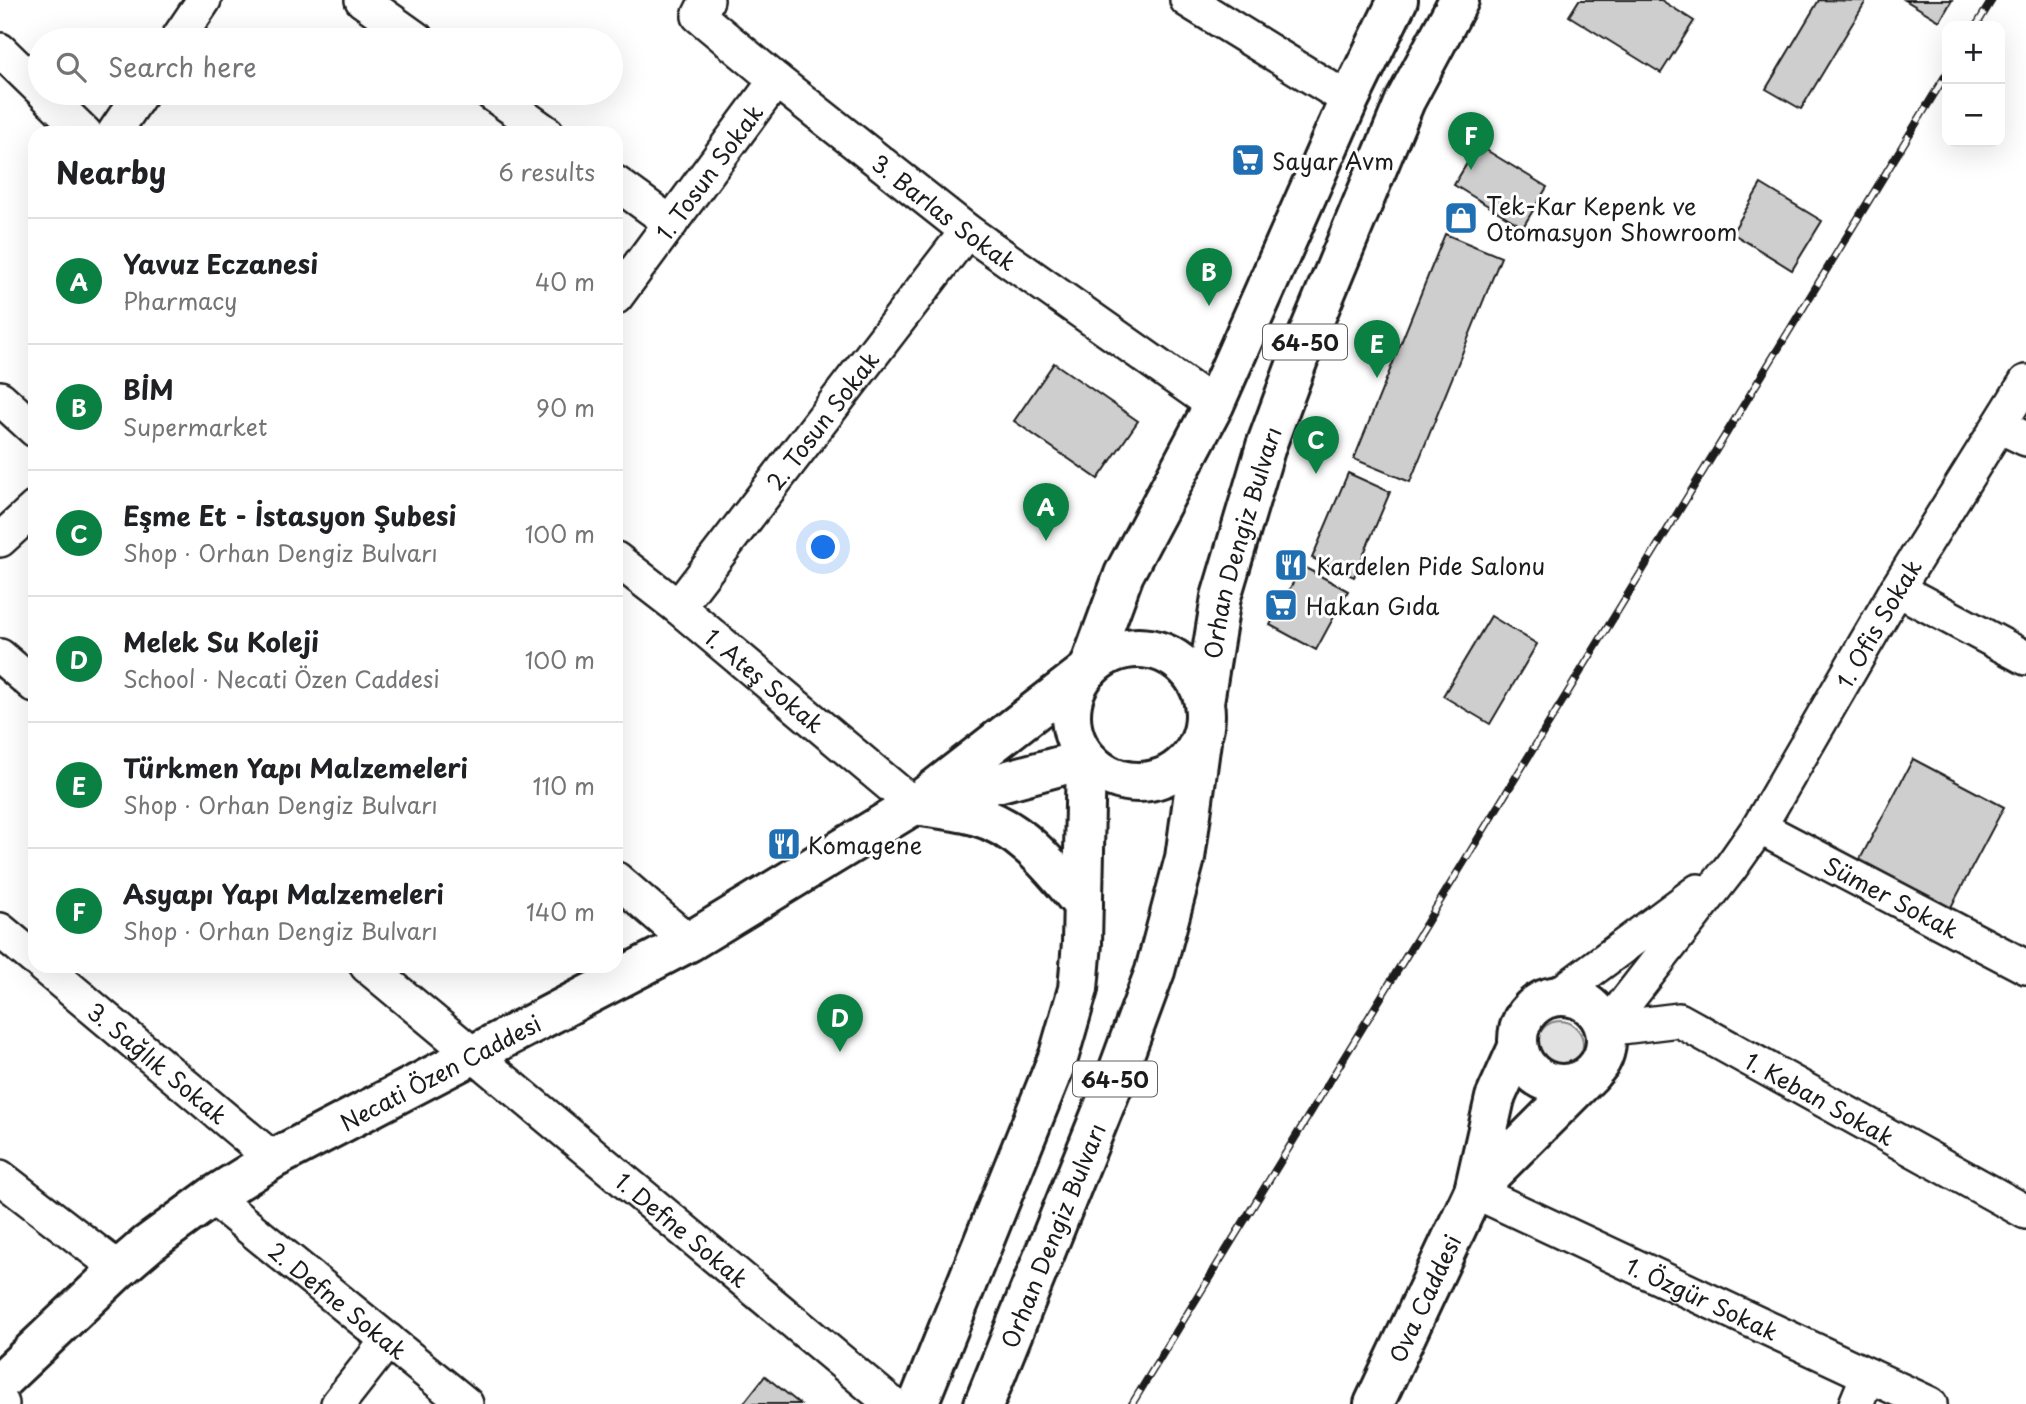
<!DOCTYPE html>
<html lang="en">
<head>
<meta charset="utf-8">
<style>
	body { margin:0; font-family:"Playpen Sans",sans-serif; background:#f6f6f6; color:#202124 }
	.controls { position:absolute; right:21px; top:21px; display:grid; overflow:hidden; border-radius:14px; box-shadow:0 7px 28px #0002 }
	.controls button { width:63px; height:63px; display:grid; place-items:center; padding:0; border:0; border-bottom:2px solid #e0e0e0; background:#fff; color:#202124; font:35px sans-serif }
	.you { position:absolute; left:824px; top:548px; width:24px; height:24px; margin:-18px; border:5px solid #fff; border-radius:50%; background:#1a73e8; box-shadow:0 0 0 10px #1a73e833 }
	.badge { display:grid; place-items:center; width:46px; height:46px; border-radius:50%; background:#0b8043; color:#fff; font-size:23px; font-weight:700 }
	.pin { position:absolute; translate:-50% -58px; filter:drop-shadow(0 2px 4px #0008) }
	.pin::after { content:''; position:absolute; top:37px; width:24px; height:21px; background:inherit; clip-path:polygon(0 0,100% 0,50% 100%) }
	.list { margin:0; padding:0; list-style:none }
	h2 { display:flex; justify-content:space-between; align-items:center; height:91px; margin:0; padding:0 28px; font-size:30px }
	h2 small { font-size:23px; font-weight:400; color:#757577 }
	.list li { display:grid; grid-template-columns:46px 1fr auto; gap:21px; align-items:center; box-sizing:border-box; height:126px; padding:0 28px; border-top:2px solid #e0e0e0 }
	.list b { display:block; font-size:26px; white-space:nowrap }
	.list p { margin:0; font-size:23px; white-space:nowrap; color:#757577 }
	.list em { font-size:23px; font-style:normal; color:#757577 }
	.icon { flex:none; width:38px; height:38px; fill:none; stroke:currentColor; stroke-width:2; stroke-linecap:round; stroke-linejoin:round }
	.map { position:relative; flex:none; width:2026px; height:1404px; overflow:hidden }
	.search { position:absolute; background:#fff; box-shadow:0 7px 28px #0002; left:28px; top:28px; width:595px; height:77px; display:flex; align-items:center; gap:18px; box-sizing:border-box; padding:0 24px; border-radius:38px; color:#757577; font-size:26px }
	.panel { position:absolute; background:#fff; box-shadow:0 7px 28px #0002; left:28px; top:126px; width:595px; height:847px; border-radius:21px }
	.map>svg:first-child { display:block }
	.green { fill:#e2e2e2; stroke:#7f7f7f; stroke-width:2 }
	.building { fill:#cecece; stroke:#1c1c1c; stroke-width:2 }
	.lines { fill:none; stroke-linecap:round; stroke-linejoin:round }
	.street-casing { stroke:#1c1c1c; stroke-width:38 }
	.secondary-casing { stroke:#1c1c1c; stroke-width:44 }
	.primary-casing { stroke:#1c1c1c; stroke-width:44 }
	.street { stroke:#fff; stroke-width:33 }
	.secondary { stroke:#fff; stroke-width:38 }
	.primary { stroke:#fff; stroke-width:38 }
	.rail-casing { stroke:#1c1c1c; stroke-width:8 }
	.rail { stroke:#fff; stroke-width:5; stroke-dasharray:16; stroke-linecap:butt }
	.labels { text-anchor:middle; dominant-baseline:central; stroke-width:6; stroke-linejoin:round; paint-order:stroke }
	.shield { fill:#fff; stroke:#606060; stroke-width:2 }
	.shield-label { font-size:21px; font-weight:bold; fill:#1c1c1c }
	.poi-label { font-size:23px; fill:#1c1c1c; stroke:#fff; text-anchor:start }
	.street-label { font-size:23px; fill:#1c1c1c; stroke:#fff }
</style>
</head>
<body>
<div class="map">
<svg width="2026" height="1404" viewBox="0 0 2026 1404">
	<rect width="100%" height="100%" fill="#fff"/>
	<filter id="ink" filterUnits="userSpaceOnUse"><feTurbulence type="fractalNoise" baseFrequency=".0143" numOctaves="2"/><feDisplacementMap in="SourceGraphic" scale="14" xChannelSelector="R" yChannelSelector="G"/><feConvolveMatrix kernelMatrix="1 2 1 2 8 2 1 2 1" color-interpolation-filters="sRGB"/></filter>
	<g filter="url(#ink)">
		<!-- green -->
		<circle class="green" cx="1560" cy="1044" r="23"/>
		<!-- building -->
		<g class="building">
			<polygon points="1579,0 1661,0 1694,21 1661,73 1569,16"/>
			<polygon points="1819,0 1866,1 1801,109 1766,89"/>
			<polygon points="1905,0 1952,0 1940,21"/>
			<polygon points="1478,145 1547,187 1523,227 1454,185"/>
			<polygon points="1761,184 1822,221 1792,270 1732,233"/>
			<polygon points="1445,234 1501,257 1410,482 1354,459"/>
			<polygon points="1054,363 1138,421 1098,479 1014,421"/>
			<polygon points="1348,473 1390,492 1354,577 1312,558"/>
			<polygon points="1302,566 1348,591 1316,650 1270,625"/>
			<polygon points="1491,616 1537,644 1490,724 1443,696"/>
			<polygon points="1913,759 2004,807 1950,909 1859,861"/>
			<polygon points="765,1376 800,1404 743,1404"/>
		</g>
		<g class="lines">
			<defs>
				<g id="street">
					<polyline points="362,0 418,40"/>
					<path id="s1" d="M707 0 699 16 776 80 967 231 1214 405"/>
					<polyline points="1187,0 1349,100"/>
					<polyline points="177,40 204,0"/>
					<polyline points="0,50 40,89"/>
					<polyline points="44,93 85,133"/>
					<polyline points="491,93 547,133"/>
					<polyline points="114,133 141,93"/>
					<polyline points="616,183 671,223"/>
					<path id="s2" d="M616 297 776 80"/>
					<polyline points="0,398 35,430"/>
					<polyline points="1999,426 2026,439"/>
					<polyline points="0,540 35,508"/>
					<path id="s3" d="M616 559 678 607 914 805"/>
					<polyline points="1897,589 2026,658"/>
					<path id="s4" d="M678 607 967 231"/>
					<polyline points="0,656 35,686"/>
					<path id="s5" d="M1759 827 2026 967"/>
					<polyline points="616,879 689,942"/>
					<polyline points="0,930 35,959"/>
					<path id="s6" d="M43 966 273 1159"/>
					<path id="s7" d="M367 966 892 1404"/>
					<polyline points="1555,997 1698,891"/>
					<path id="s8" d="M1605 1029 1731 867 1759 827 1897 589 2026 382"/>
					<path id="s9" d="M1605 1029 1679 1020 2026 1212"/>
					<polyline points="0,1177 119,1269"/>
					<path id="s10" d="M1474 1191 1930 1404"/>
					<path id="s11" d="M212 1197 466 1404"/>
					<polyline points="0,1402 2,1404"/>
					<polyline points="338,1404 388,1340"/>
					<polyline points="1856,1404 1868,1375"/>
				</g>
				<g id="secondary">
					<polyline points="930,801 1086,759"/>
					<circle cx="1562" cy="1040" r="44"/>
					<polyline points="1474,1191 1591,1074"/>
					<path id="s12" d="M0 1382 119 1269 148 1244 212 1197 273 1159 689 942 914 805 1089 669"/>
					<path id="s13" d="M1374 1404 1474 1191 1495 1098 1518 1047"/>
				</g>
				<g id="primary">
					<circle cx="1138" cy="715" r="67"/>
					<polyline points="1089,669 1124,574 1214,405 1349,100 1398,0"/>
					<path id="s14" d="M1204 702 1221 597 1266 446 1299 357 1405 101 1459 0"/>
					<path d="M914 805C934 808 955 810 974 815 1022 828 1053 869 1083 905"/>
					<polyline points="918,1404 1059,1055 1078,989 1082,943 1086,759"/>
					<path id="s15" d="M984 1404 1114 1082 1155 971 1185 858 1201 741"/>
				</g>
			</defs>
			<!-- street casing -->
			<use href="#street" class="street-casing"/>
			<!-- secondary casing -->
			<use href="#secondary" class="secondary-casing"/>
			<!-- primary casing -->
			<use href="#primary" class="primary-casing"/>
			<!-- street -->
			<use href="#street" class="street"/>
			<!-- secondary -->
			<use href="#secondary" class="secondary"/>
			<!-- primary -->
			<use href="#primary" class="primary"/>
			<defs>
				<g id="rail">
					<polyline points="1976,26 1992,0"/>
					<polyline points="1132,1404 1947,73"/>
				</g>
			</defs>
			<!-- rail casing -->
			<use href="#rail" class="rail-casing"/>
			<!-- rail -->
			<use href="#rail" class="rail"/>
		</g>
	</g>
	<!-- icons -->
	<defs>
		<symbol id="supermarket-square" viewBox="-11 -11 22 22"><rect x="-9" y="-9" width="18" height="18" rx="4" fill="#1f6fb2" stroke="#fff"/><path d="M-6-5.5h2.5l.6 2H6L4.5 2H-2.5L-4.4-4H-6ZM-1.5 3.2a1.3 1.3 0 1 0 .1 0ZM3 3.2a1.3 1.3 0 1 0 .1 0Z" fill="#fff"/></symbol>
		<symbol id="shop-square" viewBox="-11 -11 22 22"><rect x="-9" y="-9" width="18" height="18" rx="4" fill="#1f6fb2" stroke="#fff"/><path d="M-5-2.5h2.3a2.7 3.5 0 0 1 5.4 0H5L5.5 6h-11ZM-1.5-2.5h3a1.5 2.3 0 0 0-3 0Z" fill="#fff"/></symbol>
		<symbol id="restaurant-square" viewBox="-11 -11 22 22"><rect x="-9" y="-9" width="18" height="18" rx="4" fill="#1f6fb2" stroke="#fff"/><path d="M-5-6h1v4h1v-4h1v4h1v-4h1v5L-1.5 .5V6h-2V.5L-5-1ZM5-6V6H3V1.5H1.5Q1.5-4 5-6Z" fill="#fff"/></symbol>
	</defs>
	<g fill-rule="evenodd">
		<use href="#supermarket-square" x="1229" y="141" width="38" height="38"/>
		<use href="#shop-square" x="1442" y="199" width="38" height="38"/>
		<use href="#restaurant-square" x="1272" y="546" width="38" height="38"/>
		<use href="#supermarket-square" x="1262" y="586" width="38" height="38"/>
		<use href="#restaurant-square" x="765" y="825" width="38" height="38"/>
	</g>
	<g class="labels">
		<!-- shield labels -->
		<g class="shield">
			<rect x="1263" y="324.5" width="84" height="35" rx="5"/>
			<rect x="1073" y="1061.5" width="84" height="35" rx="5"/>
		</g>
		<g class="shield-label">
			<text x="1305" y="342">64-50</text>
			<text x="1115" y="1079">64-50</text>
		</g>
		<!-- poi labels -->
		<g class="poi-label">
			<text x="1272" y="160">Sayar Avm</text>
			<text x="1486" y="205">Tek-Kar Kepenk ve<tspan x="1486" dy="26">Otomasyon Showroom</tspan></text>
			<text x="1316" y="565">Kardelen Pide Salonu</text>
			<text x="1306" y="605">Hakan Gıda</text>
			<text x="808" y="844">Komagene</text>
		</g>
		<!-- street labels -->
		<g class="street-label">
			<text stroke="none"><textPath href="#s2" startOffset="156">1. Tosun Sokak</textPath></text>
			<text stroke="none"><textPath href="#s1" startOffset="332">3. Barlas Sokak</textPath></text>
			<text stroke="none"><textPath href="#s4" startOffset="236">2. Tosun Sokak</textPath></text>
			<text stroke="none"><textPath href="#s14" startOffset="164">Orhan Dengiz Bulvarı</textPath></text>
			<text stroke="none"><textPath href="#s8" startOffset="490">1. Ofis Sokak</textPath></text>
			<text stroke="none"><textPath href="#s3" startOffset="192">1. Ateş Sokak</textPath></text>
			<text stroke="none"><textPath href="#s5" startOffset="150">Sümer Sokak</textPath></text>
			<text stroke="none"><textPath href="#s6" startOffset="150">3. Sağlık Sokak</textPath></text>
			<text stroke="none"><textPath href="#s12" startOffset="542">Necati Özen Caddesi</textPath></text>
			<text stroke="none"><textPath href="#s9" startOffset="236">1. Keban Sokak</textPath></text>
			<text stroke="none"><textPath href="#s7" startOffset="411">1. Defne Sokak</textPath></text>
			<text stroke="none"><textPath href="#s15" startOffset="182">Orhan Dengiz Bulvarı</textPath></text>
			<text stroke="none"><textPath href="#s13" startOffset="117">Ova Caddesi</textPath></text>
			<text stroke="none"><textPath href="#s10" startOffset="252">1. Özgür Sokak</textPath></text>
			<text stroke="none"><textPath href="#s11" startOffset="163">2. Defne Sokak</textPath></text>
		</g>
	</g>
</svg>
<div class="controls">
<button>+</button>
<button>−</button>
</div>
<div class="you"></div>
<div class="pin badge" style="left:1046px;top:541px">A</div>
<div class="pin badge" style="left:1209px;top:306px">B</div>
<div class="pin badge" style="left:1316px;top:474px">C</div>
<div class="pin badge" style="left:840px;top:1052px">D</div>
<div class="pin badge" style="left:1377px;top:378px">E</div>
<div class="pin badge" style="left:1471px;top:170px">F</div>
<div class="search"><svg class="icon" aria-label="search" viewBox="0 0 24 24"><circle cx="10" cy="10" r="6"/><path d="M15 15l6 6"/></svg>Search here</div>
<section class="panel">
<h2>Nearby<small>6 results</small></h2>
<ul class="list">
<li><span class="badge">A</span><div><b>Yavuz Eczanesi</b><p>Pharmacy</p></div><em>40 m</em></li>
<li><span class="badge">B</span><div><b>BİM</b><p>Supermarket</p></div><em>90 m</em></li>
<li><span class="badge">C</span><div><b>Eşme Et - İstasyon Şubesi</b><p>Shop · Orhan Dengiz Bulvarı</p></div><em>100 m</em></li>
<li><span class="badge">D</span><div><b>Melek Su Koleji</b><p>School · Necati Özen Caddesi</p></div><em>100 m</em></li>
<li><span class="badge">E</span><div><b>Türkmen Yapı Malzemeleri</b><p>Shop · Orhan Dengiz Bulvarı</p></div><em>110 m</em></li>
<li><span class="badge">F</span><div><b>Asyapı Yapı Malzemeleri</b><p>Shop · Orhan Dengiz Bulvarı</p></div><em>140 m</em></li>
</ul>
</section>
</div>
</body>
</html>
